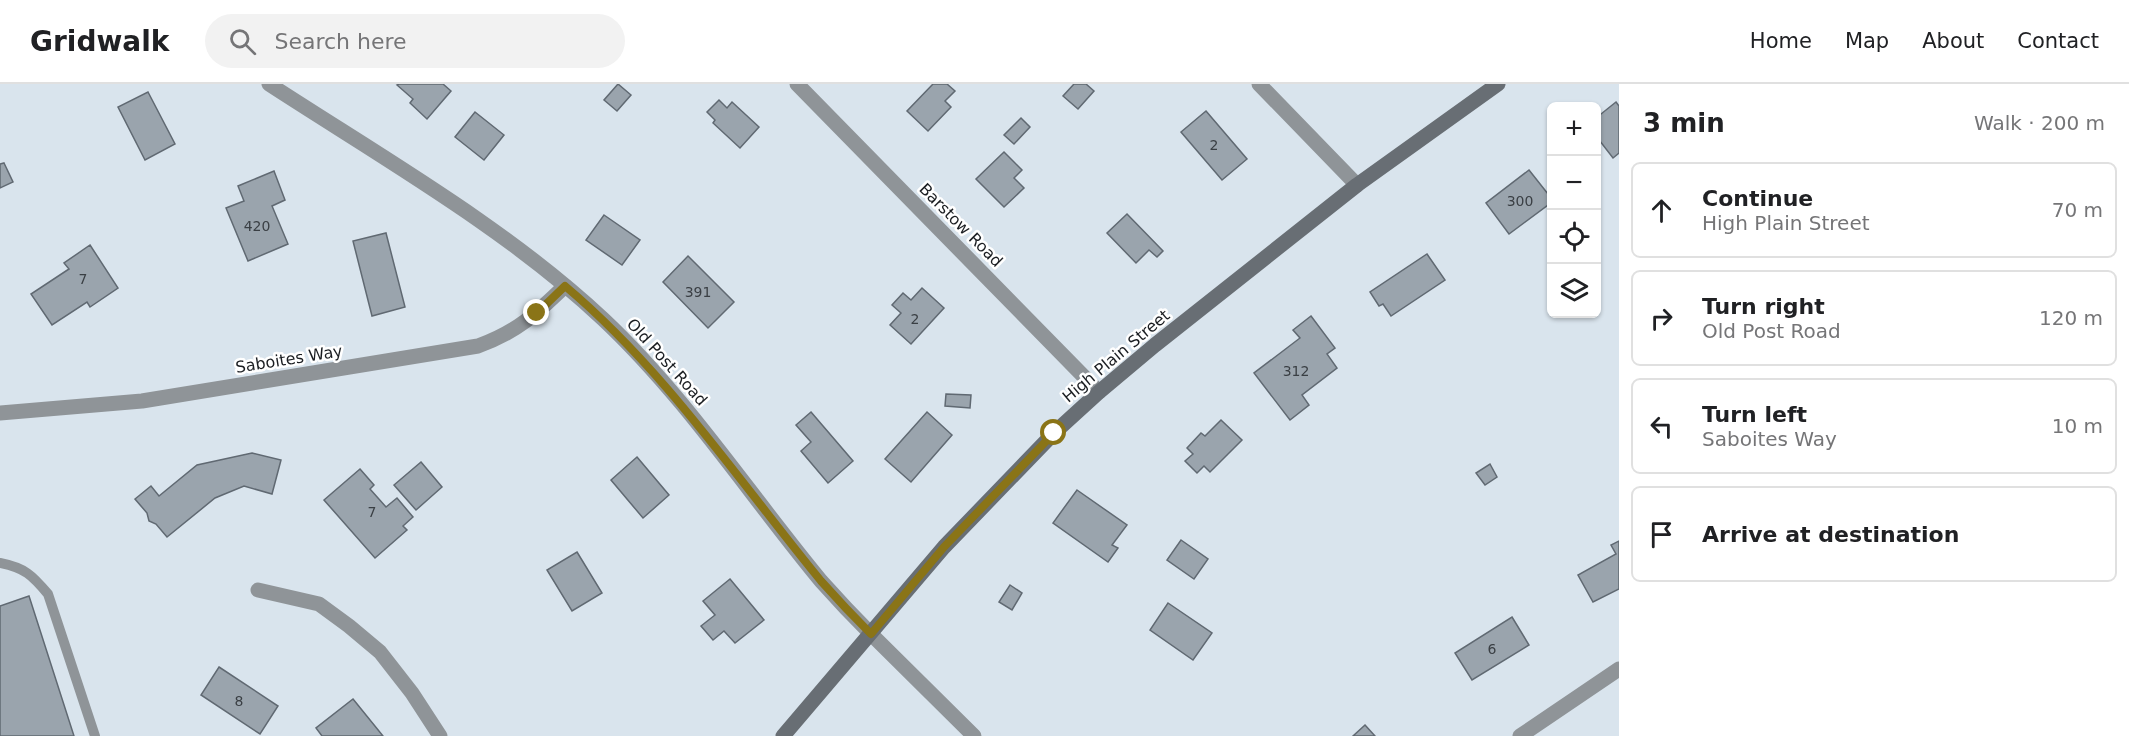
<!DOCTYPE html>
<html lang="en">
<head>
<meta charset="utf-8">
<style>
	body { margin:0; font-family:"DejaVu Sans",sans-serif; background:#f2f2f2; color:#202124 }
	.controls { position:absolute; right:18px; top:18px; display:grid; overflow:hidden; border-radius:9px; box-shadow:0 2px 4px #0004 }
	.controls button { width:54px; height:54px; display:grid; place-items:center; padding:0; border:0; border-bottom:2px solid #e0e0e0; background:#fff; color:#202124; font:30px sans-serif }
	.stop { position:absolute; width:18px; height:18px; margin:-14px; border:4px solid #8a7417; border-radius:50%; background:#fff }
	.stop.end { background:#8a7417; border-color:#fff; box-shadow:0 2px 6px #0008 }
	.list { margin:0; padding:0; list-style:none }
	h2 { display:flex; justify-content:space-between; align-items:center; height:78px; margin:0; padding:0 24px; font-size:26px }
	h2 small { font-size:20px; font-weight:400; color:#757577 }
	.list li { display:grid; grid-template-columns:39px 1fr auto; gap:18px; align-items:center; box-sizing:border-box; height:96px; margin:0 12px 12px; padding:0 12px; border:2px solid #e0e0e0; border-radius:9px }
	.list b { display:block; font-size:22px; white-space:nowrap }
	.list p { margin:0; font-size:20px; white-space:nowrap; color:#757577 }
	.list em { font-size:20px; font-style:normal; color:#757577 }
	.icon { flex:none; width:33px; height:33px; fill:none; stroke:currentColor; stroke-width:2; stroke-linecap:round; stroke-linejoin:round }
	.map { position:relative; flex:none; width:1619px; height:652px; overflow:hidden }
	header { display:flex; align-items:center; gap:36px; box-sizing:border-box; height:84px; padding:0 30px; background:#fff; border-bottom:2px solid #e0e0e0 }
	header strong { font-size:28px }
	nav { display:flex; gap:33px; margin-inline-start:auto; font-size:21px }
	.search { width:420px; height:54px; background:#f2f2f2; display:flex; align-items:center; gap:15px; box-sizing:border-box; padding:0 21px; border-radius:33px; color:#757577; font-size:22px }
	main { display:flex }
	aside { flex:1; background:#fff }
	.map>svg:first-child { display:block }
	.building { fill:#9aa4ad; stroke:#606972; stroke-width:1.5 }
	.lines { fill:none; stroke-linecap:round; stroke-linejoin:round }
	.service { stroke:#8f9498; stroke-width:10 }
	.minor { stroke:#8f9498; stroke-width:15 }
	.tertiary { stroke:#8f9498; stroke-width:15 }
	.secondary { stroke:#686e74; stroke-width:15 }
	.route { stroke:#8a7417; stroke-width:8 }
	.labels { text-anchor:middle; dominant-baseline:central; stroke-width:5; stroke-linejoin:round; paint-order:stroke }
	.number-label { font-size:14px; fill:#3a3f44 }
	.street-label { font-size:16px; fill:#1a1d21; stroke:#fff }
</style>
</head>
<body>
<header>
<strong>Gridwalk</strong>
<div class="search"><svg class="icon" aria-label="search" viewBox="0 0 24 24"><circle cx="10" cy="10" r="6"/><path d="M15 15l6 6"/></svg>Search here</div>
<nav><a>Home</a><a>Map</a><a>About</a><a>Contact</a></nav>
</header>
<main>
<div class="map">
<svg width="1619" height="652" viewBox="0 0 1619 652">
	<rect width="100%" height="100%" fill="#d9e4ed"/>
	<!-- building -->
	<g class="building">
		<polygon points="399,0 443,0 451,7 427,35 410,19 413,15 397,1"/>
		<polygon points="618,0 631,11 617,27 604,16"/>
		<polygon points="933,0 947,0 955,7 945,17 951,23 928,47 907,27"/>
		<polygon points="1074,0 1086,0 1094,7 1078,25 1063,12"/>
		<polygon points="148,8 175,60 145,76 118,23"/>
		<polygon points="719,16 727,24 732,18 759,43 740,64 713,39 715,36 707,28"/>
		<polygon points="1616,18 1619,22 1619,69 1613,74 1596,52 1596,34"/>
		<polygon points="1206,27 1247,75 1222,96 1181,48"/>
		<polygon points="475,28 504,51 484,76 455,53"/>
		<polygon points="1021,34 1030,43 1014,60 1004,51"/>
		<polygon points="1004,68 1022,86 1014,94 1024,104 1004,123 976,95"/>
		<polygon points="4,79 13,98 0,104 0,80"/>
		<polygon points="1529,86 1552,115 1552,118 1509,150 1486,119"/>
		<polygon points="274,87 285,116 272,122 288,160 248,177 226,124 244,117 238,102"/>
		<polygon points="1127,130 1163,167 1157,173 1149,166 1136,179 1107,149"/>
		<polygon points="604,131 640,156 622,181 586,156"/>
		<polygon points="386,149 405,223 372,232 353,157"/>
		<polygon points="90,161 118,204 90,223 87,218 52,241 31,210 69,185 64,179"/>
		<polygon points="1427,170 1445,196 1391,232 1383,220 1379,222 1370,208"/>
		<polygon points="688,172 734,218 708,244 663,198"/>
		<polygon points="922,204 944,224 911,260 890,241 901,229 892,221 903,209 911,216"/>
		<polygon points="1311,232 1335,264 1327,270 1337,284 1302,311 1309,321 1290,336 1254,289 1300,254 1293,246"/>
		<polygon points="946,310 971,311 970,324 945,322"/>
		<polygon points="811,328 853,377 828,399 801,367 811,358 796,341"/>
		<polygon points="927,328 952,351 911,398 885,375"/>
		<polygon points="1221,336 1242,356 1210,388 1204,382 1197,389 1185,377 1193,370 1187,364 1201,349 1205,352"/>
		<polygon points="252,369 281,376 272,410 244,402 215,414 167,453 156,440 149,437 147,429 135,415 151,402 159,412 197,381"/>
		<polygon points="637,373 669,411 643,434 611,396"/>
		<polygon points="421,378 442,403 416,426 394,401"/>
		<polygon points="1490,380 1497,393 1485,401 1476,389"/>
		<polygon points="360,385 374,401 370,405 386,423 397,414 413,433 403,442 407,446 375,474 324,416"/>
		<polygon points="1077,406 1127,441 1112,461 1118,464 1108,478 1053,439"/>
		<polygon points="1181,456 1208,475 1194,495 1167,476"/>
		<polygon points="1619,457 1619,505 1593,518 1578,491 1616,470 1611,461"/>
		<polygon points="577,468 602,509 572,527 547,486"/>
		<polygon points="730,495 764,536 735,559 724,547 713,556 701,542 715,531 703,517"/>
		<polygon points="1010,501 1022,509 1012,526 999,518"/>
		<polygon points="29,512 74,652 0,652 0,522"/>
		<polygon points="1168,519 1212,549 1193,576 1150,546"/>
		<polygon points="1512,533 1529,561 1472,596 1455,569"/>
		<polygon points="219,583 278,622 260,650 201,611"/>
		<polygon points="353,615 383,652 322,652 316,644"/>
		<polygon points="1365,641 1375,652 1353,652"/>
	</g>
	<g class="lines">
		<!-- service -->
		<path class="service" d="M0 479C25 484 32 491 48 510L95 652"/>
		<!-- minor -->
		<g class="minor">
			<path d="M269 0C381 73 506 144 603 235 686 313 749 410 821 497 837 515 854 533 871 550"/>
			<polyline points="797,0 1099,308"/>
			<polyline points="1259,0 1357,101"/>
			<path d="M0 329 142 317 478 262C517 248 536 230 565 202"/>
			<polyline points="258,506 319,520 349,542 380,568 412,609 440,652"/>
			<polyline points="1520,652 1619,585"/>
		</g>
		<!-- tertiary -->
		<polyline class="tertiary" points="871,550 974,652"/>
		<!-- secondary -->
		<polyline class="secondary" points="783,652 944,463 1054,349 1099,308 1155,261 1357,101 1498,0"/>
	</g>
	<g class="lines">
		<!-- route -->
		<path class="route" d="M537 229 565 202C666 287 738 396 821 497 837 515 854 533 871 550L944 463 1054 349"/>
	</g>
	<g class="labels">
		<!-- number labels -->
		<g class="number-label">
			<text x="1214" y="61">2</text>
			<text x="1520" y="117">300</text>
			<text x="257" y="142">420</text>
			<text x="83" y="195">7</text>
			<text x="698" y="208">391</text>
			<text x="915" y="235">2</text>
			<text x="1296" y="287">312</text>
			<text x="372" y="428">7</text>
			<text x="1492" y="565">6</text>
			<text x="239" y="617">8</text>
		</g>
		<!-- street labels -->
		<g class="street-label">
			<text transform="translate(961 141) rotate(45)">Barstow Road</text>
			<text transform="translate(1116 272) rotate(-40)">High Plain Street</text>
			<text transform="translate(289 275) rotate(-9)">Saboites Way</text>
			<text transform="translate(667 278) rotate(48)">Old Post Road</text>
		</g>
	</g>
</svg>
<div class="controls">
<button>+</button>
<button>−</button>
<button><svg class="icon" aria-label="locate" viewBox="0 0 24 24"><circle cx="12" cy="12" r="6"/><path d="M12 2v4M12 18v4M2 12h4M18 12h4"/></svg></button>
<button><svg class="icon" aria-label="layers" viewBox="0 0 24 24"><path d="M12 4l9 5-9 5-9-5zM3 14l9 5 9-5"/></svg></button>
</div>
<div class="stop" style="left:1054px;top:349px"></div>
<div class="stop end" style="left:537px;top:229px"></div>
</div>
<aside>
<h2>3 min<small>Walk · 200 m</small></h2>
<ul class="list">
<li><svg class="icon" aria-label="ahead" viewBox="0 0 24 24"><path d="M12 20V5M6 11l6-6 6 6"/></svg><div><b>Continue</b><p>High Plain Street</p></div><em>70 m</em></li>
<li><svg class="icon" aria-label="right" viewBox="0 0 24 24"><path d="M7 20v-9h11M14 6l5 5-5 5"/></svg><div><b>Turn right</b><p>Old Post Road</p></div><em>120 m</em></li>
<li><svg class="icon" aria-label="left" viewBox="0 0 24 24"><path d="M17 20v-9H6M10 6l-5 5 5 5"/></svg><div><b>Turn left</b><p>Saboites Way</p></div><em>10 m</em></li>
<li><svg class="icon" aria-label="arrive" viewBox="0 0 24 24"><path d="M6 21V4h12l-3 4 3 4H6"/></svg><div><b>Arrive at destination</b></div></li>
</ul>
</aside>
</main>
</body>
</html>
